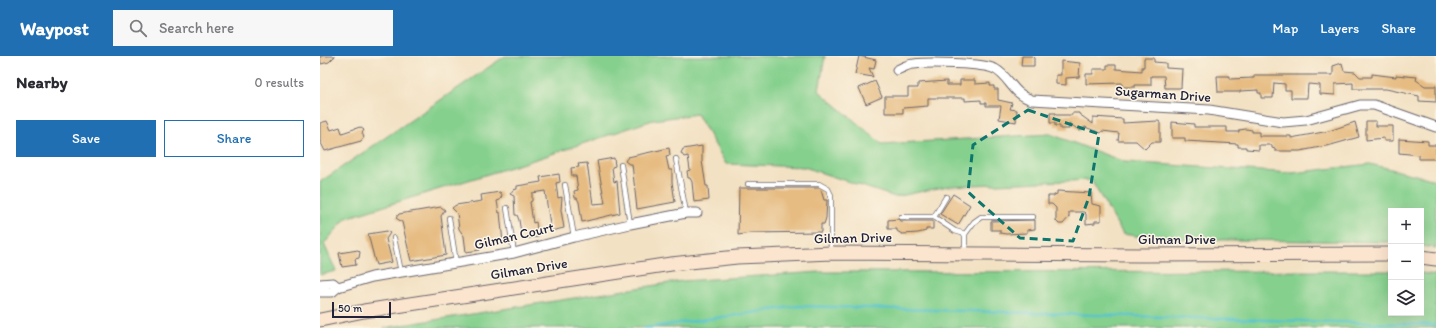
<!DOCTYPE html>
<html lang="en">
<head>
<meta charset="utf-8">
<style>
	body { margin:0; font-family:Itim,sans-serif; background:#f7f7f7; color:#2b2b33 }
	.controls { position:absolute; right:12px; bottom:12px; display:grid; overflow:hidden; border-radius:0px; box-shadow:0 4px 16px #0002 }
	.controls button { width:36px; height:36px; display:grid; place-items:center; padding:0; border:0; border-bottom:1px solid #e1e1e2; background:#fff; color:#2b2b33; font:20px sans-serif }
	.scale { position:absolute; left:12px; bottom:10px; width:59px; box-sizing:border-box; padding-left:4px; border:2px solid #22223b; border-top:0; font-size:11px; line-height:14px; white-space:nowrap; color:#22223b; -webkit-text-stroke:3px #fcf5e5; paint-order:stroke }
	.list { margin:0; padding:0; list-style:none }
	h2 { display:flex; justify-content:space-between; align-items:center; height:52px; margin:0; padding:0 16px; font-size:17px }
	h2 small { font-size:13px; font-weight:400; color:#7c7c81 }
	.actions { display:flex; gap:8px; padding:12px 16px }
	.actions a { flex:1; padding:9px 0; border:1px solid #1f6fb2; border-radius:0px; text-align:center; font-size:14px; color:#1f6fb2 }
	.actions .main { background:#1f6fb2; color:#fff }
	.icon { flex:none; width:22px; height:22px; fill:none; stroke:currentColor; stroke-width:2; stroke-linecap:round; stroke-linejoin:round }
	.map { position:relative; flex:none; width:1116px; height:272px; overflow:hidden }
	header { display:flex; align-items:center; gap:24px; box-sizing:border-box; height:56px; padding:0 20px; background:#1f6fb2; color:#fff }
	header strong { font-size:19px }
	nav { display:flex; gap:22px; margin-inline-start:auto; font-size:14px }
	.search { width:280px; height:36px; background:#f7f7f7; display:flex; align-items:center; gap:10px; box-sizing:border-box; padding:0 14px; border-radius:0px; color:#7c7c81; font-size:15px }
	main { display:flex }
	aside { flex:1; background:#fff }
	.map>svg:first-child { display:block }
	.green { fill:#85d08d; stroke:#547964 }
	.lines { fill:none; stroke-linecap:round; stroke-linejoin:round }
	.stream { stroke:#56c4ca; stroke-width:2.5 }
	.building { fill:#e6bc82 }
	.lane-casing { stroke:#6b656b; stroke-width:6 }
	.street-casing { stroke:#6b656b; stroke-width:11 }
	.secondary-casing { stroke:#6b656b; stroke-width:15 }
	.lane { stroke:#fff; stroke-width:4.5 }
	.street { stroke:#fff; stroke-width:9 }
	.secondary { stroke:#fce5cf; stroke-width:13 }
	.marked { fill:none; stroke:#0f766e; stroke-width:3; stroke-dasharray:8 5; stroke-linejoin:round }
	.labels { text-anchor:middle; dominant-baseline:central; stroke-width:3; stroke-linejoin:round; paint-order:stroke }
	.street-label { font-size:14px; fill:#22223b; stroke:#fcf5e5 }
</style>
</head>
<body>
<header>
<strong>Waypost</strong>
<div class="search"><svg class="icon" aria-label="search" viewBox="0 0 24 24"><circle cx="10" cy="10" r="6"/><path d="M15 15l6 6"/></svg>Search here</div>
<nav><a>Map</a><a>Layers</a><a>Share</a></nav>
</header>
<main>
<aside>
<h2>Nearby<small>0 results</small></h2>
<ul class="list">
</ul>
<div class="actions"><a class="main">Save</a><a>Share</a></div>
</aside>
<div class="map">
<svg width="1116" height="272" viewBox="0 0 1116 272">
	<rect width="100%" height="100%" fill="#fcf5e5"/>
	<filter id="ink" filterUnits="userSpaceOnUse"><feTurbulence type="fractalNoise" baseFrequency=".025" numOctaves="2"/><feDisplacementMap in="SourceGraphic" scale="8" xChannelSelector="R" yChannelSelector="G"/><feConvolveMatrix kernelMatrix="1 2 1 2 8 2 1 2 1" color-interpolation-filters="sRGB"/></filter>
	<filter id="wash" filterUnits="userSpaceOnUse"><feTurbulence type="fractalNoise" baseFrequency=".012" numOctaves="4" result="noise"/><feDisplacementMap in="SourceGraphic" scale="16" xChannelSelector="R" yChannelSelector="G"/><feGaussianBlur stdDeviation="0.9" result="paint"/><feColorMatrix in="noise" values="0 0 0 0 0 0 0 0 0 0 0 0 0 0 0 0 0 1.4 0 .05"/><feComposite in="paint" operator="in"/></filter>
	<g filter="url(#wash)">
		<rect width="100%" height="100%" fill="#f3e1c3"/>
		<!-- green -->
		<g class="green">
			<polygon points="185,0 505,0 499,35 562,88 730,78 805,106 972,117 1050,108 1116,124 1116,192 1101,190 1101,155 1071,155 1071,186 836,183 803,178 771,124 628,130 575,141 484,111 406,108 377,58 333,64 223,101 26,162 4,188 16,215 0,219 0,126"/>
			<polygon points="1071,215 1071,257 1101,257 1101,217 1116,219 1116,272 63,272 362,225 500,216"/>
		</g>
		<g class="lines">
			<!-- stream -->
			<polyline class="stream" points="325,272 479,250 1116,269"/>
		</g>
		<g id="blocks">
			<!-- building -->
			<g class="building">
				<polygon points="0,0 15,0 9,6 1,8"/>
				<polygon points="539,0 556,4 554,13 549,12 553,21 535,18"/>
				<polygon points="702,0 712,0 714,2 714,10 701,10"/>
				<polygon points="824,2 834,2 834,6 846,7 846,12 862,13 861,32 845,32 844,20 831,20 831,29 815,29 815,31 802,31 802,27 766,28 766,18 773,18 773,13 787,13 787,9 796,9 796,13 822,15 822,11 824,11"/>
				<polygon points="741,5 760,7 759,21 746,22 746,29 736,28 736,19 741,19"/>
				<polygon points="1022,7 1024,15 1035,16 1040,21 1052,21 1052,18 1076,21 1076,19 1097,21 1096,24 1105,30 1116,30 1116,46 1099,45 1099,40 1066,33 1033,33 1033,27 1015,28 1015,39 1000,38 1000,29 988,28 987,42 971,42 971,34 965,34 965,28 954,27 953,42 941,42 941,37 938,37 938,34 920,35 920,36 898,36 897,20 909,20 909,23 934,22 934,19 1013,19 1013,10"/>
				<polygon points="640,24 655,24 655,28 670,27 670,30 674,30 674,33 678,33 678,44 692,47 690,53 697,54 696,66 679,63 681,50 666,50 666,47 661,47 661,44 645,45 645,42 608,42 608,50 583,52 583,57 565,57 565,40 588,40 588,32 598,32 598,27 627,25 627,29 640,29"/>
				<polygon points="555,25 562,41 546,48 539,32"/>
				<polygon points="730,57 736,57 736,59 752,59 752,57 759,57 759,58 773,68 773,61 803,63 803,67 838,65 840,66 840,86 832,86 825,93 816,85 798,85 799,77 782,75 781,77 765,71 760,75 749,67 749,73 740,73 740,70 735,70 735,67 730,67"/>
				<polygon points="7,65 11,74 20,71 22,77 40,71 44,74 42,77 44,81 41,85 5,95 0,85 0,67"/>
				<polygon points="1046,65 1056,65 1056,70 1073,70 1073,85 1064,85 1064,82 1046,84"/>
				<polygon points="852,66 874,68 874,71 907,71 907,76 919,76 919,74 926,73 932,74 932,76 939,76 939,80 971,80 971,82 1009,75 1035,66 1039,81 1011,89 980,95 955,95 955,93 952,92 952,89 939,89 939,94 926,93 926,91 918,91 918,88 865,85 865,82 852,82"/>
				<polygon points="1079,83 1108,85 1108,89 1116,89 1116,103 1099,103 1099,99 1079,97"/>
				<polygon points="382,90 382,105 386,130 388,130 389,144 374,146 372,126 370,122 368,122 367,115 370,114 368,100 364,101 361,97 363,93"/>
				<polygon points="349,92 350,99 346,100 349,114 352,114 352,126 355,146 317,153 312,108 309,108 305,105 308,101"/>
				<polygon points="294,102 295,110 292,111 294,126 297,125 300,157 262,166 259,146 257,142 255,142 254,135 258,134 256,120 252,120 251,112 259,111 258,108 267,107 273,148 285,147 277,105"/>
				<polygon points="239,118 240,126 236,127 238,142 242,141 241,154 244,172 231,175 225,135 212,137 212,145 210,146 213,167 216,166 218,181 202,183 199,164 197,159 195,159 194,140 190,138 193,134 197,133 197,130 221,126 220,121"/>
				<polygon points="419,132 499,132 501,134 504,144 507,144 506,162 504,168 501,168 501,176 430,177 418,179"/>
				<polygon points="737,135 771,137 772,148 781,150 781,165 775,165 775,167 766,168 766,158 764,156 749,156 749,161 743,168 739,168 736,165 736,152 732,148 728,148 728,140 734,140 734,139 737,138"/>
				<polygon points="180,136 182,139 180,144 177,145 179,157 180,156 183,187 159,191 160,194 146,196 144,180 139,173 137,157 132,152 136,149 162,145 161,139"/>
				<polygon points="633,138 650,149 638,169 620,158"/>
				<polygon points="121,151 125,154 121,160 126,199 91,205 82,166 76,162 79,158"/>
				<polygon points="578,163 581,165 613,165 613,173 606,173 606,175 598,177 582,178 577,175 577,173 568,173 568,164"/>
				<polygon points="715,164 715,173 707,174 707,177 686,178 680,177 680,174 671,174 671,165"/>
				<polygon points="67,175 70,177 66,183 72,206 56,209 48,178"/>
				<polygon points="38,194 40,196 39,202 35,203 36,209 22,211 19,197"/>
			</g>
		</g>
	</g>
	<g filter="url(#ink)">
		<use href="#blocks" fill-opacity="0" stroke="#6b656b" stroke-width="1"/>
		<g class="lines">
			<defs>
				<g id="lane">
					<polyline points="356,103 366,157"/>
					<polyline points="301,109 310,168"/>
					<polyline points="428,128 499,128 508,133 511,139 511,196"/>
					<polyline points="245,129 254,181"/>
					<polyline points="187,152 194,197"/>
					<polyline points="581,161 614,161 635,175 645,178"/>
					<polyline points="614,161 626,141"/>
					<polyline points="129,162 136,207"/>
					<polyline points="74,182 81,216"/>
					<polyline points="645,197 645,178 654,166 661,161 713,161"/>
				</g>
				<g id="street">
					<path d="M577 14C582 12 588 8 594 8 609 6 663 7 675 13 690 21 692 38 712 44L889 54 963 66 986 64 1040 49H1054L1116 71"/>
					<polyline points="0,228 13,227 18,231"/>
					<polyline points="0,236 12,236 18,231 52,221 194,197 254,181 310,168 366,157 377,157"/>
				</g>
				<g id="secondary">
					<polyline points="1101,201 1116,203"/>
					<polyline points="0,264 44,255 351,208 417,201 511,197 822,199 1071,198"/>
				</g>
			</defs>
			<!-- lane casing -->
			<use href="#lane" class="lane-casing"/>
			<!-- street casing -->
			<use href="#street" class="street-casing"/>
			<!-- secondary casing -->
			<use href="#secondary" class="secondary-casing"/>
			<!-- lane -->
			<use href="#lane" class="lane"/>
			<!-- street -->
			<use href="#street" class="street"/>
			<!-- secondary -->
			<use href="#secondary" class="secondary"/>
		</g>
	</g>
	<!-- marked area -->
	<path class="marked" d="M708 54 779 78 769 141 753 185 700 182 648 136 653 89Z"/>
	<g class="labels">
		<!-- street labels -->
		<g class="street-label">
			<text transform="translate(843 38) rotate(4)">Sugarman Drive</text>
			<text transform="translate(194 180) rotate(-13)">Gilman Court</text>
			<text transform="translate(533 182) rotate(-1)">Gilman Drive</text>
			<text x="857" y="183">Gilman Drive</text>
			<text transform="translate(209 213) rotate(-9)">Gilman Drive</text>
		</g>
	</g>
</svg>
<div class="controls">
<button>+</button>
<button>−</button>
<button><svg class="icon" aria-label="layers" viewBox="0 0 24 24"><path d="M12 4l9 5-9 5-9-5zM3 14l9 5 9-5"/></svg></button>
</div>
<div class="scale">50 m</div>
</div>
</main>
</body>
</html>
